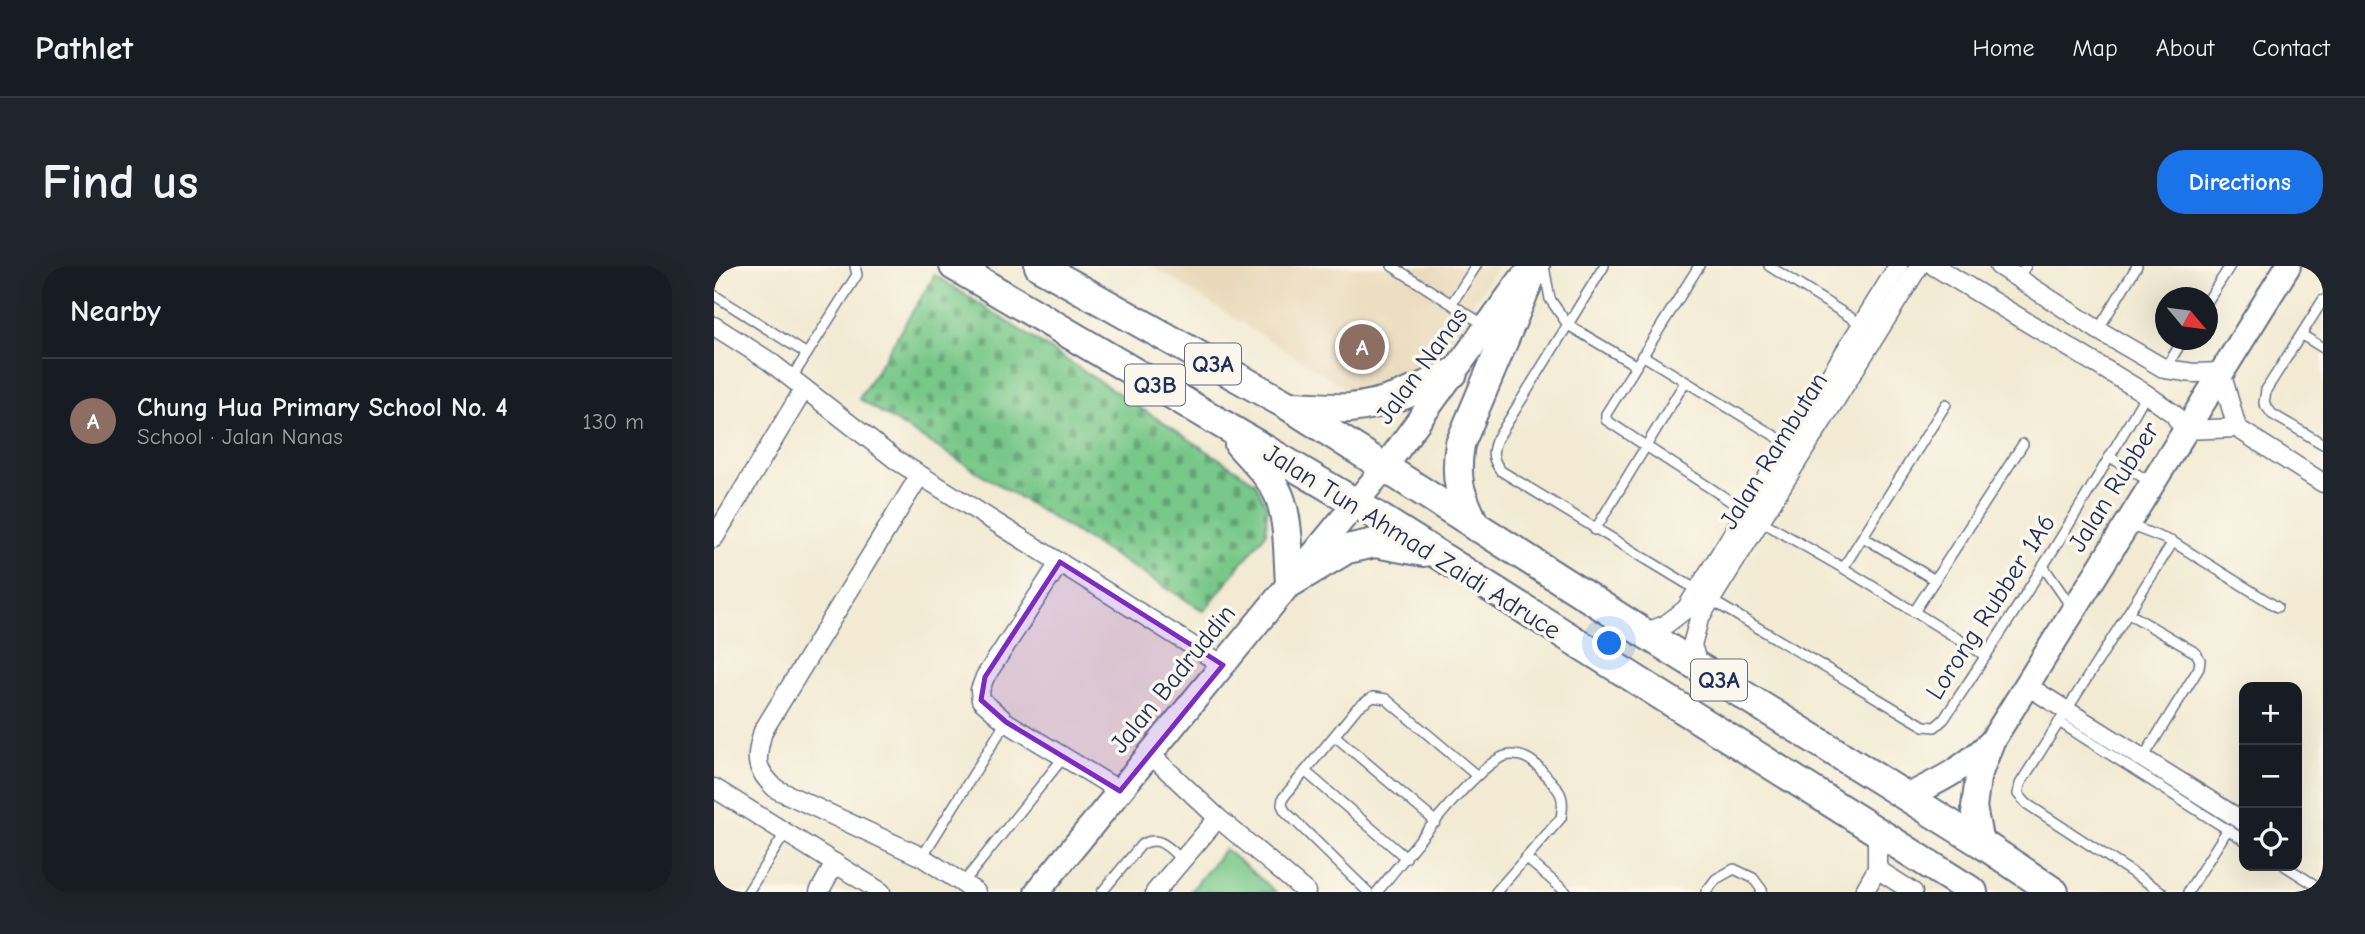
<!DOCTYPE html>
<html lang="en">
<head>
<meta charset="utf-8">
<style>
	body { margin:0; font-family:"Comic Neue",sans-serif; background:#20242c; color:#f1f3f6 }
	.controls { position:absolute; right:21px; bottom:21px; display:grid; overflow:hidden; border-radius:14px; box-shadow:0 7px 28px #0002 }
	.controls button { width:63px; height:63px; display:grid; place-items:center; padding:0; border:0; border-bottom:2px solid #363941; background:#171b24; color:#f1f3f6; font:35px sans-serif }
	.compass { position:absolute; left:1441px; top:21px; width:63px; height:63px; border-radius:50%; background:#171b24; box-shadow:0 7px 28px #0002; rotate:119deg }
	.you { position:absolute; left:896px; top:378px; width:24px; height:24px; margin:-18px; border:5px solid #fff; border-radius:50%; background:#1a73e8; box-shadow:0 0 0 10px #1a73e833 }
	.badge { display:grid; place-items:center; width:46px; height:46px; border-radius:50%; background:#1a73e8; color:#fff; font-size:23px; font-weight:700 }
	.pin { position:absolute; translate:-50% -50%; border:4px solid #fff; box-shadow:0 2px 7px #0006 }
	.list { margin:0; padding:0; list-style:none }
	h2 { display:flex; justify-content:space-between; align-items:center; height:91px; margin:0; padding:0 28px; font-size:30px }
	h2 small { font-size:23px; font-weight:400; color:#9ea1a6 }
	.list li { display:grid; grid-template-columns:46px 1fr auto; gap:21px; align-items:center; box-sizing:border-box; height:126px; padding:0 28px; border-top:2px solid #363941 }
	.list b { display:block; font-size:26px; white-space:nowrap }
	.list p { margin:0; font-size:23px; white-space:nowrap; color:#9ea1a6 }
	.list em { font-size:23px; font-style:normal; color:#9ea1a6 }
	.icon { flex:none; width:38px; height:38px; fill:none; stroke:currentColor; stroke-width:2; stroke-linecap:round; stroke-linejoin:round }
	.map { position:relative; flex:none; width:1609px; height:626px; overflow:hidden; border-radius:28px }
	header { display:flex; align-items:center; gap:42px; box-sizing:border-box; height:98px; padding:0 35px; background:#171b24; border-bottom:2px solid #363941 }
	header strong { font-size:33px }
	nav { display:flex; gap:38px; margin-inline-start:auto; font-size:24px }
	.intro { display:flex; align-items:center; justify-content:space-between; box-sizing:border-box; height:168px; padding:0 42px }
	h1 { margin:0; font-size:49px }
	.button { padding:18px 32px; border-radius:28px; background:#1a73e8; color:#fff; font-size:24px; font-weight:700 }
	main { display:flex; gap:42px; padding:0 42px }
	aside { flex:1; background:#171b24; border-radius:28px; box-shadow:0 7px 28px #0002 }
	.map>svg:first-child { display:block }
	.built { fill:#e9d9ba }
	.cemetery { fill:url(#cemetery-stones); stroke:#4a7c74; stroke-width:2 }
	.green { fill:#78c889; stroke:#4a7c74; stroke-width:2 }
	.lines { fill:none; stroke-linecap:round; stroke-linejoin:round }
	.service-casing { stroke:#667087; stroke-width:12 }
	.minor-casing { stroke:#667087; stroke-width:21 }
	.secondary-casing { stroke:#667087; stroke-width:28 }
	.primary-casing { stroke:#667087; stroke-width:32 }
	.service { stroke:#fff; stroke-width:9 }
	.minor { stroke:#fff; stroke-width:18 }
	.secondary { stroke:#fff; stroke-width:24 }
	.primary { stroke:#fff; stroke-width:28 }
	.marked { fill:#7b2cbf; fill-opacity:0.2; stroke:#7b2cbf; stroke-width:5; stroke-linejoin:round }
	.labels { text-anchor:middle; dominant-baseline:central; stroke-width:7; stroke-linejoin:round; paint-order:stroke }
	.shield { fill:#fbf7ec; stroke:#5e6b89; stroke-width:2 }
	.shield-label { font-size:24px; font-weight:bold; fill:#1b2f5e }
	.street-label { font-size:26px; fill:#1b2f5e; stroke:#fbf7ec }
</style>
</head>
<body>
<header>
<strong>Pathlet</strong>
<nav><a>Home</a><a>Map</a><a>About</a><a>Contact</a></nav>
</header>
<div class="intro"><h1>Find us</h1><a class="button">Directions</a></div>
<main>
<aside>
<h2>Nearby<small></small></h2>
<ul class="list">
<li><span class="badge" style="background:#8d6e63">A</span><div><b>Chung Hua Primary School No. 4</b><p>School · Jalan Nanas</p></div><em>130 m</em></li>
</ul>
</aside>
<div class="map">
<svg width="1609" height="626" viewBox="0 0 1609 626">
	<defs>
		<pattern id="cemetery-stones" width="16" height="16" patternUnits="userSpaceOnUse" patternTransform="scale(1.75)"><rect width="16" height="16" fill="#78c889"/><path d="M2 7V4a2 2 0 0 1 4 0v3zM10 15v-3a2 2 0 0 1 4 0v3z" fill="#62a373"/></pattern>
	</defs>
	<rect width="100%" height="100%" fill="#fbf7ec"/>
	<filter id="ink" filterUnits="userSpaceOnUse"><feTurbulence type="fractalNoise" baseFrequency=".0143" numOctaves="2"/><feDisplacementMap in="SourceGraphic" scale="14" xChannelSelector="R" yChannelSelector="G"/><feConvolveMatrix kernelMatrix="1 2 1 2 8 2 1 2 1" color-interpolation-filters="sRGB"/></filter>
	<filter id="wash" filterUnits="userSpaceOnUse"><feTurbulence type="fractalNoise" baseFrequency=".00686" numOctaves="4" result="noise"/><feDisplacementMap in="SourceGraphic" scale="28" xChannelSelector="R" yChannelSelector="G"/><feGaussianBlur stdDeviation="1.57" result="paint"/><feColorMatrix in="noise" values="0 0 0 0 0 0 0 0 0 0 0 0 0 0 0 0 0 1.4 0 .05"/><feComposite in="paint" operator="in"/></filter>
	<g filter="url(#wash)">
		<rect width="100%" height="100%" fill="#f2ead2"/>
		<!-- built -->
		<polygon class="built" points="438,0 784,0 750,51 706,112 641,128"/>
		<!-- cemetery -->
		<polygon class="cemetery" points="221,9 541,216 553,241 552,267 490,345 145,133"/>
		<!-- green -->
		<polygon class="green" points="511,583 562,626 476,626"/>
	</g>
	<g filter="url(#ink)">
		<g class="lines">
			<defs>
				<g id="service">
					<polyline points="678,0 772,60"/>
					<polyline points="830,0 836,33 854,59 921,99"/>
					<path d="M890 0 782 175C777 188 779 194 787 205L983 324"/>
					<polyline points="985,0 892,148 892,154 1033,246"/>
					<polyline points="1055,0 1147,58"/>
					<polyline points="1304,12 1312,0"/>
					<polyline points="0,29 93,88"/>
					<polyline points="1609,34 1552,124 1550,137 1558,148 1609,178"/>
					<polyline points="1493,36 1516,0"/>
					<polyline points="738,37 762,0"/>
					<polyline points="1384,64 1423,0"/>
					<polyline points="1588,69 1609,82"/>
					<polyline points="928,89 1074,178"/>
					<polyline points="1451,103 1469,74"/>
					<polyline points="77,113 143,9 141,0"/>
					<polyline points="1396,191 1436,216"/>
					<polyline points="1047,255 1129,302 1272,390"/>
					<polyline points="1415,259 1459,276 1563,341"/>
					<polyline points="881,264 971,116"/>
					<polyline points="1149,271 1221,314"/>
					<polyline points="1329,300 1358,342"/>
					<polyline points="1129,302 1232,138"/>
					<path d="M997 334 1210 460 1221 461 1230 453C1301 347 1369 239 1432 128"/>
					<polyline points="1200,346 1309,178"/>
					<polyline points="1414,347 1482,387 1486,394 1485,402 1429,492"/>
					<polyline points="1345,456 1530,574"/>
					<polyline points="621,470 722,556"/>
					<polyline points="592,506 692,592"/>
					<polyline points="208,591 292,456"/>
					<polyline points="812,592 852,626"/>
					<polyline points="1571,600 1609,624"/>
					<polyline points="249,617 349,492"/>
					<polyline points="34,626 72,566"/>
					<path d="M388 626 427 579C445 568 455 582 468 594"/>
					<polyline points="654,626 571,545 568,539 569,532 643,442 659,431 672,433 762,509"/>
					<path d="M663 626C688 597 761 499 791 490 807 486 820 495 828 505 844 524 852 526 847 552L782 626"/>
					<polyline points="992,626 1002,613 1020,603 1039,612 1048,624 1047,626"/>
					<polyline points="1448,626 1313,538 1304,528 1306,518 1459,276"/>
					<polyline points="1474,626 1514,563"/>
				</g>
				<g id="minor">
					<polyline points="1220,0 1432,128 1460,148 1470,164 1523,162"/>
					<polyline points="1285,0 1384,64 1451,103 1480,107 1507,106 1523,162"/>
					<polyline points="0,60 55,95 182,194 509,399"/>
					<polyline points="1523,162 1609,217"/>
					<path d="M206 209 49 465C41 494 40 502 62 523L208 591 262 626"/>
					<polyline points="0,272 90,123"/>
					<polyline points="346,296 271,411 266,424 267,434 292,456 406,525"/>
					<polyline points="930,367 951,359 972,343 1184,0"/>
					<polyline points="985,402 978,379 985,353 1205,0"/>
					<polyline points="1312,419 1530,556"/>
					<polyline points="436,488 504,552 592,626"/>
					<polyline points="0,522 167,626"/>
					<polyline points="1163,565 1163,603 1199,626"/>
					<polyline points="105,626 121,597"/>
					<polyline points="441,626 504,552"/>
					<polyline points="1150,626 1163,603"/>
				</g>
				<g id="secondary">
					<path d="M1192 531C1227 514 1246 505 1275 478"/>
					<polyline points="1267,577 1260,541 1264,512 1278,475 1574,0"/>
					<polyline points="323,626 671,201 808,12"/>
				</g>
				<g id="primary">
					<polyline points="240,0 642,237 1259,626"/>
					<polyline points="325,0 573,139 930,367 1267,577 1340,626"/>
					<path d="M575 140C595 140 616 143 636 142 674 138 705 123 739 107"/>
					<path d="M525 178C540 195 560 213 567 235 575 260 574 291 576 317L633 283 661 277 710 286"/>
					<path d="M762 261C746 228 740 215 746 178L821 0"/>
				</g>
			</defs>
			<!-- service casing -->
			<use href="#service" class="service-casing"/>
			<!-- minor casing -->
			<use href="#minor" class="minor-casing"/>
			<!-- secondary casing -->
			<use href="#secondary" class="secondary-casing"/>
			<!-- primary casing -->
			<use href="#primary" class="primary-casing"/>
			<!-- service -->
			<use href="#service" class="service"/>
			<!-- minor -->
			<use href="#minor" class="minor"/>
			<!-- secondary -->
			<use href="#secondary" class="secondary"/>
			<!-- primary -->
			<use href="#primary" class="primary"/>
		</g>
	</g>
	<!-- marked area -->
	<path class="marked" d="M346 296 509 399 406 525 292 456 267 434 271 411Z"/>
	<g class="labels">
		<!-- shield labels -->
		<g class="shield">
			<rect x="471" y="77.5" width="56" height="41" rx="5"/>
			<rect x="411" y="98.5" width="60" height="41" rx="5"/>
			<rect x="977" y="393.5" width="56" height="41" rx="5"/>
		</g>
		<g class="shield-label">
			<text x="499" y="98">Q3A</text>
			<text x="441" y="119">Q3B</text>
			<text x="1005" y="414">Q3A</text>
		</g>
		<!-- street labels -->
		<g class="street-label">
			<text transform="translate(708 100) rotate(-54)">Jalan Nanas</text>
			<text transform="translate(1060 185) rotate(-58)">Jalan Rambutan</text>
			<text transform="translate(1400 221) rotate(-58)">Jalan Rubber</text>
			<text transform="translate(698 276) rotate(32)">Jalan Tun Ahmad Zaidi Adruce</text>
			<text transform="translate(1277 341) rotate(-57)">Lorong Rubber 1A6</text>
			<text transform="translate(459 413) rotate(-51)">Jalan Badruddin</text>
		</g>
	</g>
</svg>
<div class="controls">
<button>+</button>
<button>−</button>
<button><svg class="icon" aria-label="locate" viewBox="0 0 24 24"><circle cx="12" cy="12" r="6"/><path d="M12 2v4M12 18v4M2 12h4M18 12h4"/></svg></button>
</div>
<svg class="compass" viewBox="-18 -18 36 36"><path d="M0-13l5 13h-10z" fill="#e53935"/><path d="M0 13l5-13h-10z" fill="#9ea1a6"/></svg>
<div class="you"></div>
<div class="pin badge" style="left:648px;top:81px;background:#8d6e63">A</div>
</div>
</main>
</body>
</html>
